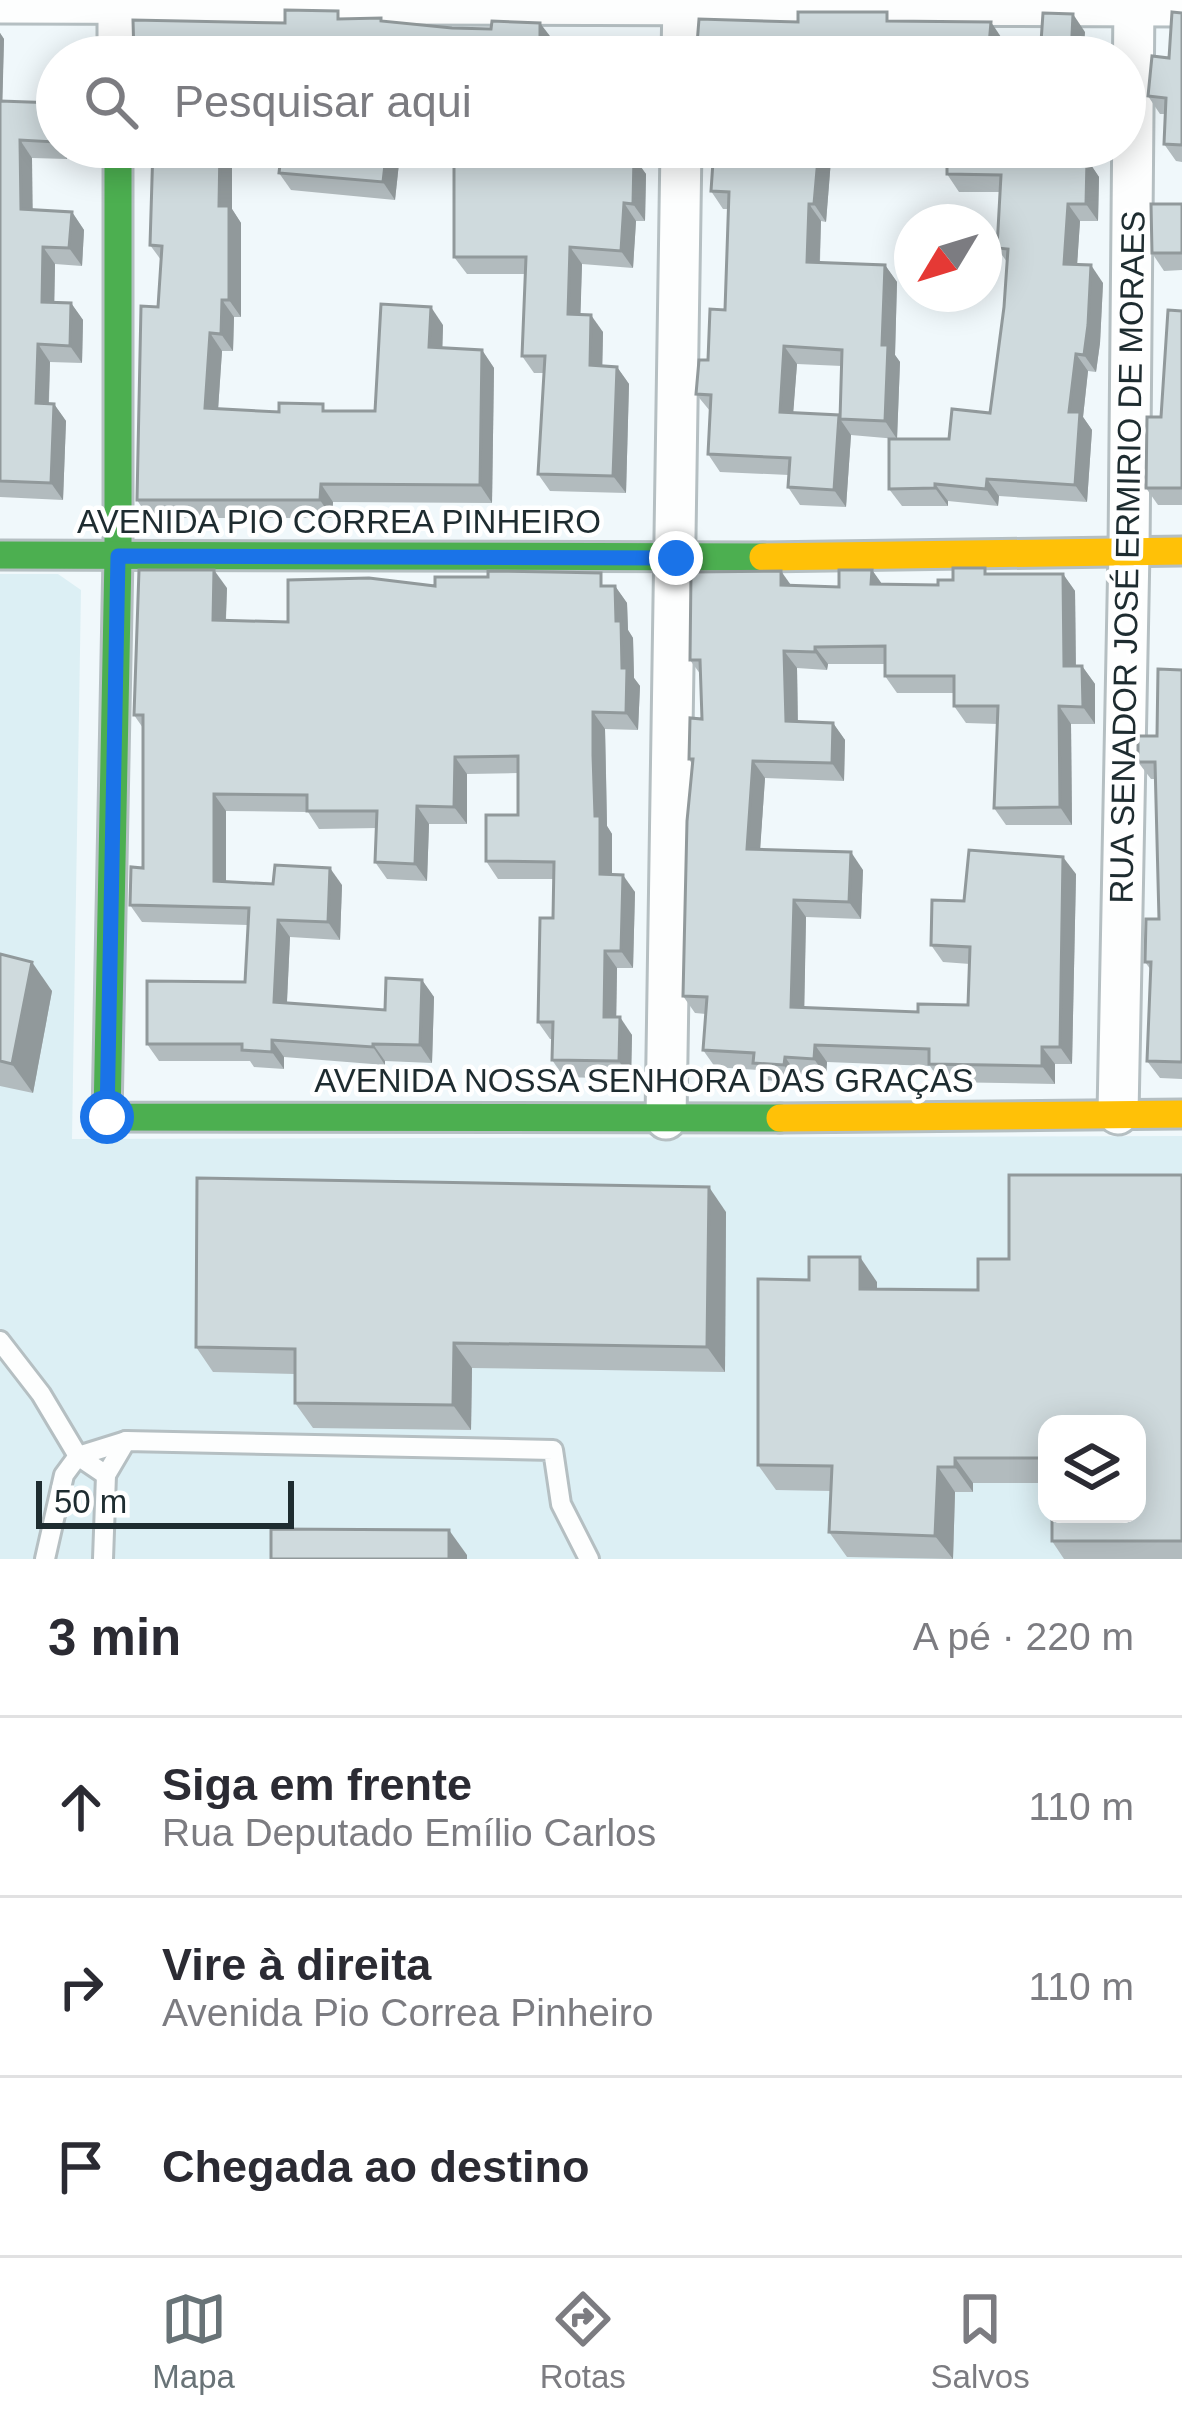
<!DOCTYPE html>
<html lang="pt">
<head>
<meta charset="utf-8">
<style>
	body { margin:0; font-family:Arial,sans-serif; background:#f7f7f7; color:#2b2b33 }
	.controls { position:absolute; right:36px; bottom:36px; display:grid; overflow:hidden; border-radius:24px; box-shadow:0 6px 30px #0003 }
	.controls button { width:108px; height:108px; display:grid; place-items:center; padding:0; border:0; border-bottom:3px solid #e1e1e2; background:#fff; color:#2b2b33; font:60px sans-serif }
	.compass { position:absolute; left:894px; top:204px; width:108px; height:108px; border-radius:50%; background:#fff; box-shadow:0 6px 30px #0003; rotate:232deg }
	.scale { position:absolute; left:36px; bottom:30px; width:258px; box-sizing:border-box; padding-left:12px; border:6px solid #1e2c30; border-top:0; font-size:33px; line-height:42px; white-space:nowrap; color:#1e2c30; -webkit-text-stroke:9px #fff; paint-order:stroke }
	.stop { position:absolute; width:36px; height:36px; margin:-27px; border:9px solid #1a73e8; border-radius:50%; background:#fff }
	.stop.end { background:#1a73e8; border-color:#fff; box-shadow:0 3px 12px #0008 }
	.list { margin:0; padding:0; list-style:none }
	h2 { display:flex; justify-content:space-between; align-items:center; height:156px; margin:0; padding:0 48px; font-size:51px }
	h2 small { font-size:39px; font-weight:400; color:#7c7c81 }
	.list li { display:grid; grid-template-columns:78px 1fr auto; gap:36px; align-items:center; box-sizing:border-box; height:180px; padding:0 48px; border-top:3px solid #e1e1e2 }
	.list b { display:block; font-size:45px; white-space:nowrap }
	.list p { margin:0; font-size:39px; white-space:nowrap; color:#7c7c81 }
	.list em { font-size:39px; font-style:normal; color:#7c7c81 }
	.icon { flex:none; width:66px; height:66px; fill:none; stroke:currentColor; stroke-width:2; stroke-linecap:round; stroke-linejoin:round }
	.map { position:relative; flex:none; width:1182px; height:1559px; overflow:hidden }
	.search { position:absolute; background:#fff; box-shadow:0 6px 30px #0003; left:36px; right:36px; top:36px; height:132px; display:flex; align-items:center; gap:30px; box-sizing:border-box; padding:0 42px; border-radius:66px; color:#7c7c81; font-size:45px }
	.sheet { height:696px; background:#fff }
	nav { display:flex; justify-content:space-around; align-items:center; box-sizing:border-box; height:168px; border-top:3px solid #e1e1e2; background:#fff; font-size:33px; color:#7c7c81 }
	nav a { display:grid; justify-items:center; gap:6px }
	nav .on { color:#687377 }
	.map>svg:first-child { display:block }
	.built { fill:#dceff4; fill-rule:evenodd }
	.lines { fill:none; stroke-linecap:round; stroke-linejoin:round }
	.lane-casing { stroke:#b5bfc2; stroke-width:24 }
	.street-casing { stroke:#b5bfc2; stroke-width:45 }
	.fast-casing { stroke:#b5bfc2; stroke-width:33 }
	.slow-casing { stroke:#b5bfc2; stroke-width:33 }
	.lane { stroke:#fdfefe; stroke-width:18 }
	.street { stroke:#fdfefe; stroke-width:39 }
	.fast { stroke:#4caf50; stroke-width:27 }
	.slow { stroke:#ffc107; stroke-width:27 }
	.wall { fill:#b2bbbe; fill-rule:evenodd }
	.shaded-wall { fill:#91999b }
	.building { fill:#cfdadd; stroke:#91999b; stroke-width:3 }
	.route { stroke:#1a73e8; stroke-width:15 }
	.labels { text-anchor:middle; dominant-baseline:central; stroke-width:9; stroke-linejoin:round; paint-order:stroke }
	.street-label { font-size:33px; fill:#1e2c30; stroke:#fff }
</style>
</head>
<body>
<div class="map">
<svg width="1182" height="1559" viewBox="0 0 1182 1559">
	<rect width="100%" height="100%" fill="#f0f8fb"/>
	<!-- built -->
	<path class="built" d="M0 574H58L81 590 72 1139 1182 1136V1559H0ZM1047 1424H1137V1514H1047Z"/>
	<g class="lines">
		<defs>
			<g id="lane">
				<polyline points="0,1341 41,1394 78,1456 106,1475"/>
				<polyline points="45,1559 64,1475 78,1456 126,1441"/>
				<polyline points="103,1559 106,1475 126,1441 553,1450 561,1504 589,1559"/>
			</g>
			<g id="street">
				<polyline points="0,3 1182,6"/>
				<polyline points="118,57 118,0"/>
				<polyline points="682,57 683,0"/>
				<polyline points="1118,1114 1129,550 1134,0"/>
				<polyline points="666,1119 681,147"/>
			</g>
			<g id="fast">
				<polyline points="118,147 118,556 107,1117 780,1118"/>
				<polyline points="0,555 763,557"/>
			</g>
			<g id="slow">
				<polyline points="763,557 1182,551"/>
				<polyline points="780,1118 1182,1114"/>
			</g>
		</defs>
		<!-- lane casing -->
		<use href="#lane" class="lane-casing"/>
		<!-- street casing -->
		<use href="#street" class="street-casing"/>
		<!-- fast casing -->
		<use href="#fast" class="fast-casing"/>
		<!-- slow casing -->
		<use href="#slow" class="slow-casing"/>
		<!-- lane -->
		<use href="#lane" class="lane"/>
		<!-- street -->
		<use href="#street" class="street"/>
		<!-- fast -->
		<use href="#fast" class="fast"/>
		<!-- slow -->
		<use href="#slow" class="slow"/>
	</g>
	<!-- wall -->
	<g class="wall">
		<polygon points="1182,13 1182,162 1176,161 1164,144 1165,114 1160,114 1148,96 1169,58"/>
		<polygon points="0,33 4,39 2,101 57,104 57,147 67,147 67,159 32,158 32,210 72,212 84,230 82,266 55,264 54,302 71,303 83,320 82,363 50,362 49,403 54,404 66,421 63,500 0,497"/>
		<polygon points="153,147 241,147 241,161 232,161 232,209 241,223 241,317 234,317 233,351 222,351 218,409 279,412 375,411 443,325 442,348 482,350 494,368 492,503 333,502 332,518 149,518 137,500 158,307 161,260 150,245"/>
		<polygon points="282,147 388,147 399,163 395,200 291,190 279,173"/>
		<polygon points="396,147 632,147 632,157 646,174 645,221 636,221 633,268 582,264 580,315 603,332 602,366 617,367 629,384 626,493 550,491 538,474 544,373 534,373 522,356 526,274 467,274 454,257 454,156 398,151"/>
		<path d="M714 147H832L826 222 821 221 820 263 885 265 897 282 895 355 900 362 897 439 851 435 846 507 800 505 788 487 789 475 720 472 708 454 710 411 696 394 725 310 729 209H723L711 191ZM797 364 842 366 840 416 793 412Z"/>
		<polygon points="1089,162 1099,177 1098,221 1080,221 1077,265 1103,283 1100,343 1096,372 1088,371 1083,417 1092,430 1087,502 999,496 998,506 948,501 948,506 902,506 889,489 949,439 990,413 1004,307 1007,262 997,248 1000,192 959,192 947,174"/>
		<polygon points="1182,204 1182,270 1164,271 1152,253"/>
		<polygon points="1182,311 1182,505 1158,505 1146,488"/>
		<polygon points="872,570 882,584 938,585 953,580 989,574 1063,574 1075,591 1076,666 1082,666 1095,684 1095,724 1071,724 1072,825 1006,825 994,808 998,724 966,723 954,706 954,693 897,693 885,676 885,664 828,664 827,670 797,668 798,722 833,723 845,740 844,781 765,778 760,849 863,870 861,919 806,917 804,1007 918,1012 968,1005 970,964 943,962 931,945 964,901 1076,874 1072,1064 1055,1064 1055,1084 941,1082 930,1066 827,1062 826,1076 797,1074 796,1083 765,1080 758,1070 715,1067 703,1050 706,1014 695,1013 683,996 692,764 689,759 702,719 701,675 690,660 792,585 839,587"/>
		<polygon points="435,586 615,586 627,603 628,630 633,638 634,678 640,686 638,730 605,729 606,772 607,826 612,834 612,874 635,892 633,968 617,968 616,1017 632,1035 631,1079 564,1077 552,1060 552,1039 550,1039 538,1022 553,918 554,879 498,879 486,861 518,815 518,773 467,774 467,824 429,824 427,881 387,879 375,862 377,828 319,829 308,812 226,811 226,882 342,885 340,940 290,937 287,1003 385,1010 422,980 434,997 432,1063 385,1061 385,1065 284,1057 284,1069 254,1067 250,1061 159,1061 147,1044 245,982 248,925 142,922 130,905 143,868 143,728 134,715 227,588 226,620 288,622"/>
		<polygon points="1182,670 1182,1079 1160,1078 1147,1061 1151,970 1145,962 1159,919 1155,779 1151,779 1138,762 1157,736"/>
		<polygon points="0,954 52,991 33,1093 0,1086"/>
		<polygon points="1182,1175 1182,1559 1064,1559 1052,1541 1137,1514 1047,1424 1047,1483 973,1483 973,1492 955,1492 953,1559 847,1557 829,1532 831,1491 776,1490 758,1465 809,1280 877,1282 877,1289 978,1290 1009,1259"/>
		<polygon points="726,1212 725,1372 472,1368 471,1430 313,1428 295,1403 295,1374 213,1372 196,1347"/>
	</g>
	<!-- shaded-wall -->
	<g class="shaded-wall">
		<polygon points="1073,14 1085,32 1084,57 1071,57"/>
		<polygon points="991,22 1003,40 1002,57 988,57"/>
		<polygon points="540,23 553,40 552,57 540,57"/>
		<polygon points="0,33 4,39 2,118 0,116"/>
		<polygon points="20,140 32,158 33,227 21,209"/>
		<polygon points="58,147 67,147 67,159"/>
		<polygon points="220,147 222,147 232,161 232,209 241,223 241,317 229,300 219,206"/>
		<polygon points="231,147 241,147 241,161"/>
		<polygon points="387,147 399,163 395,200 383,182"/>
		<polygon points="620,147 632,147 632,174 620,156"/>
		<polygon points="819,147 832,147 826,222 814,204"/>
		<polygon points="1076,147 1089,147 1089,162 1099,177 1098,221 1086,204 1076,159"/>
		<polygon points="634,157 646,174 645,221 633,204"/>
		<polygon points="624,203 636,221 633,268 621,251"/>
		<polygon points="809,204 821,221 819,279 807,262"/>
		<polygon points="1068,204 1080,221 1076,281 1064,264"/>
		<polygon points="72,212 84,230 82,266 69,248"/>
		<polygon points="43,247 55,264 54,319 42,302"/>
		<polygon points="570,247 582,264 580,332 568,314"/>
		<polygon points="885,265 897,282 895,355 900,362 897,439 885,421 882,345"/>
		<polygon points="1091,265 1103,283 1100,343 1096,372 1084,355"/>
		<polygon points="222,300 234,317 233,351 221,334"/>
		<polygon points="71,303 83,320 82,363 70,346"/>
		<polygon points="431,307 443,325 442,364 429,347"/>
		<polygon points="591,315 603,332 602,382 590,365"/>
		<polygon points="210,333 222,351 217,425 205,408"/>
		<polygon points="38,344 50,362 48,420 36,403"/>
		<polygon points="784,346 797,364 792,429 780,412"/>
		<polygon points="482,350 494,368 492,503 480,485"/>
		<polygon points="1076,354 1088,371 1083,417 1092,430 1087,502 1075,485 1069,412"/>
		<polygon points="617,367 629,384 626,493 613,476"/>
		<polygon points="54,404 66,421 63,500 51,483"/>
		<polygon points="840,419 851,435 846,507 834,490"/>
		<polygon points="987,479 999,496 998,506 986,489"/>
		<polygon points="321,484 333,502 332,518 320,500"/>
		<polygon points="935,484 948,501 948,506 935,488"/>
		<polygon points="214,570 227,588 225,637 213,620"/>
		<polygon points="872,570 884,587 871,584"/>
		<polygon points="781,571 793,588 781,585"/>
		<polygon points="1063,574 1075,591 1076,684 1064,666"/>
		<polygon points="615,586 627,603 628,630 633,638 634,678 640,686 638,730 626,713 616,621"/>
		<polygon points="815,647 828,664 827,670 815,652"/>
		<polygon points="784,651 797,668 798,739 786,721"/>
		<polygon points="1082,666 1095,684 1095,724 1083,707"/>
		<polygon points="1059,706 1071,724 1072,825 1060,807"/>
		<polygon points="593,712 605,729 607,826 612,834 612,891 600,874 595,816"/>
		<polygon points="833,723 845,740 844,781 832,763"/>
		<polygon points="455,757 467,774 467,824 454,807"/>
		<polygon points="753,761 765,778 759,866 747,849"/>
		<polygon points="214,794 226,811 226,898 214,881"/>
		<polygon points="417,806 429,824 427,881 415,864"/>
		<polygon points="851,852 863,870 861,919 849,902"/>
		<polygon points="1063,857 1076,874 1072,1064 1060,1047"/>
		<polygon points="330,868 342,885 340,940 328,922"/>
		<polygon points="623,875 635,892 633,968 621,951"/>
		<polygon points="794,900 806,917 804,1024 791,1007"/>
		<polygon points="278,920 290,937 286,1020 274,1002"/>
		<polygon points="605,951 617,968 616,1034 604,1017"/>
		<polygon points="32,962 52,991 33,1093 12,1064"/>
		<polygon points="422,980 434,997 432,1063 420,1045"/>
		<polygon points="620,1017 632,1035 631,1079 619,1061"/>
		<polygon points="272,1040 284,1057 284,1069 272,1052"/>
		<polygon points="373,1044 385,1061 385,1065 373,1047"/>
		<polygon points="815,1045 827,1062 826,1076 814,1059"/>
		<polygon points="1042,1047 1055,1064 1055,1084 1042,1066"/>
		<polygon points="785,1057 797,1074 796,1083 784,1065"/>
		<polygon points="709,1187 726,1212 725,1372 707,1347"/>
		<polygon points="860,1257 877,1282 877,1314 860,1289"/>
		<polygon points="454,1343 472,1368 471,1430 453,1405"/>
		<polygon points="955,1458 973,1483 973,1492 955,1467"/>
		<polygon points="938,1467 955,1492 953,1559 935,1536"/>
		<polygon points="449,1530 467,1555 467,1559 449,1559"/>
	</g>
	<!-- building -->
	<g class="building">
		<polygon points="285,10 338,11 338,19 381,18 381,21 452,28 491,29 492,21 540,23 540,57 134,57 133,20 285,23"/>
		<polygon points="798,12 887,12 887,21 991,22 988,57 696,57 699,19 798,22"/>
		<polygon points="1172,12 1182,13 1182,145 1164,144 1166,98 1148,96 1152,56 1169,58"/>
		<polygon points="1043,13 1073,14 1071,57 1040,57"/>
		<polygon points="0,101 56,103 55,142 20,140 21,209 72,212 69,248 43,247 42,302 71,303 70,346 38,344 36,403 54,404 51,483 0,481"/>
		<polygon points="153,147 220,147 219,206 229,206 229,300 222,300 221,334 210,333 205,408 279,412 279,403 323,404 323,411 375,411 381,304 431,307 429,347 482,350 480,485 321,484 320,500 137,500 141,306 158,307 162,246 150,245"/>
		<polygon points="282,147 387,147 383,182 279,173"/>
		<polygon points="454,147 620,147 620,156 634,157 633,204 624,203 621,251 570,247 568,314 591,315 590,365 617,367 613,476 538,474 545,356 522,356 526,257 454,257"/>
		<polygon points="714,147 819,147 814,204 809,204 807,262 885,265 882,345 888,345 885,421 840,419 842,350 784,346 780,412 839,415 834,490 788,487 790,458 708,454 711,395 696,394 699,360 708,360 710,309 725,310 729,192 711,191"/>
		<polygon points="947,147 1076,147 1076,159 1087,160 1086,204 1068,204 1064,264 1091,265 1088,325 1084,355 1076,354 1069,412 1080,412 1075,485 987,479 986,489 935,484 935,488 889,489 889,439 949,439 952,409 990,413 1004,307 1008,249 997,248 1001,175 947,174"/>
		<polygon points="1151,204 1182,204 1182,253 1152,253"/>
		<polygon points="1168,310 1182,311 1182,488 1146,488 1147,417 1161,417"/>
		<polygon points="953,568 985,568 985,574 1063,574 1064,666 1082,666 1083,707 1059,706 1060,807 994,808 998,706 954,706 954,676 885,676 885,646 815,647 815,652 784,651 786,721 833,723 832,763 753,761 747,849 851,852 849,902 794,900 791,1007 918,1012 918,1004 968,1005 970,947 931,945 932,900 964,901 969,850 1063,857 1060,1047 1042,1047 1042,1066 929,1064 929,1049 815,1045 814,1059 785,1057 784,1065 753,1063 754,1053 703,1050 707,997 683,996 687,821 693,759 689,759 690,718 702,719 700,660 690,660 691,572 781,571 781,585 839,587 839,570 872,570 871,584 938,585 938,580 953,580"/>
		<polygon points="139,570 214,570 213,620 288,622 288,580 369,578 435,586 435,577 488,577 488,571 553,572 601,573 601,586 615,586 616,621 621,621 622,668 627,668 626,713 593,712 593,755 595,816 600,816 600,874 623,875 621,951 605,951 604,1017 620,1017 619,1061 552,1060 553,1022 538,1022 540,918 553,918 554,862 486,861 486,815 518,815 518,756 455,757 454,807 417,806 415,864 375,862 377,811 307,811 307,795 214,794 214,881 273,884 275,865 330,868 328,922 278,920 274,1002 385,1010 386,978 422,980 420,1045 373,1044 373,1047 272,1040 272,1052 242,1050 242,1044 147,1044 147,981 245,982 249,908 130,905 131,867 143,868 143,715 134,715"/>
		<polygon points="1158,669 1182,670 1182,1062 1147,1061 1151,962 1145,962 1146,919 1159,919 1155,762 1138,762 1138,736 1157,736"/>
		<polygon points="0,954 32,962 12,1064 0,1061"/>
		<polygon points="1009,1175 1182,1175 1182,1541 1052,1541 1052,1514 1137,1514 1137,1424 1047,1424 1047,1458 955,1458 955,1467 938,1467 935,1536 829,1532 832,1466 758,1465 758,1279 809,1280 809,1257 860,1257 860,1289 978,1290 978,1259 1009,1259"/>
		<polygon points="197,1178 709,1187 707,1347 454,1343 453,1405 295,1403 295,1349 196,1347"/>
		<polygon points="271,1529 449,1530 449,1559 271,1559"/>
	</g>
	<g class="lines">
		<!-- route -->
		<polyline class="route" points="107,1117 118,556 676,558"/>
	</g>
	<g class="labels">
		<!-- street labels -->
		<g class="street-label">
			<text x="339" y="521">AVENIDA PIO CORREA PINHEIRO</text>
			<text transform="translate(1127 557) rotate(-89)">RUA SENADOR JOSÉ ERMIRIO DE MORAES</text>
			<text x="644" y="1080">AVENIDA NOSSA SENHORA DAS GRAÇAS</text>
		</g>
	</g>
</svg>
<div class="controls">
<button><svg class="icon" aria-label="layers" viewBox="0 0 24 24"><path d="M12 4l9 5-9 5-9-5zM3 14l9 5 9-5"/></svg></button>
</div>
<svg class="compass" viewBox="-18 -18 36 36"><path d="M0-13l5 13h-10z" fill="#e53935"/><path d="M0 13l5-13h-10z" fill="#7c7c81"/></svg>
<div class="scale">50 m</div>
<div class="stop" style="left:107px;top:1117px"></div>
<div class="stop end" style="left:676px;top:558px"></div>
<div class="search"><svg class="icon" aria-label="search" viewBox="0 0 24 24"><circle cx="10" cy="10" r="6"/><path d="M15 15l6 6"/></svg>Pesquisar aqui</div>
</div>
<section class="sheet">
<h2>3 min<small>A pé · 220 m</small></h2>
<ul class="list">
<li><svg class="icon" aria-label="ahead" viewBox="0 0 24 24"><path d="M12 20V5M6 11l6-6 6 6"/></svg><div><b>Siga em frente</b><p>Rua Deputado Emílio Carlos</p></div><em>110 m</em></li>
<li><svg class="icon" aria-label="right" viewBox="0 0 24 24"><path d="M7 20v-9h11M14 6l5 5-5 5"/></svg><div><b>Vire à direita</b><p>Avenida Pio Correa Pinheiro</p></div><em>110 m</em></li>
<li><svg class="icon" aria-label="arrive" viewBox="0 0 24 24"><path d="M6 21V4h12l-3 4 3 4H6"/></svg><div><b>Chegada ao destino</b></div></li>
</ul>
</section>
<nav>
<a class="on"><svg class="icon" aria-label="map" viewBox="0 0 24 24"><path d="M3 6l6-2 6 2 6-2v14l-6 2-6-2-6 2zM9 4v14M15 6v14"/></svg>Mapa</a>
<a><svg class="icon" aria-label="directions" viewBox="0 0 24 24"><path d="M12 3l9 9-9 9-9-9zM9 14v-3h6M13 9l2 2-2 2"/></svg>Rotas</a>
<a><svg class="icon" aria-label="saved" viewBox="0 0 24 24"><path d="M7 4h10v16l-5-4-5 4z"/></svg>Salvos</a>
</nav>
</body>
</html>
